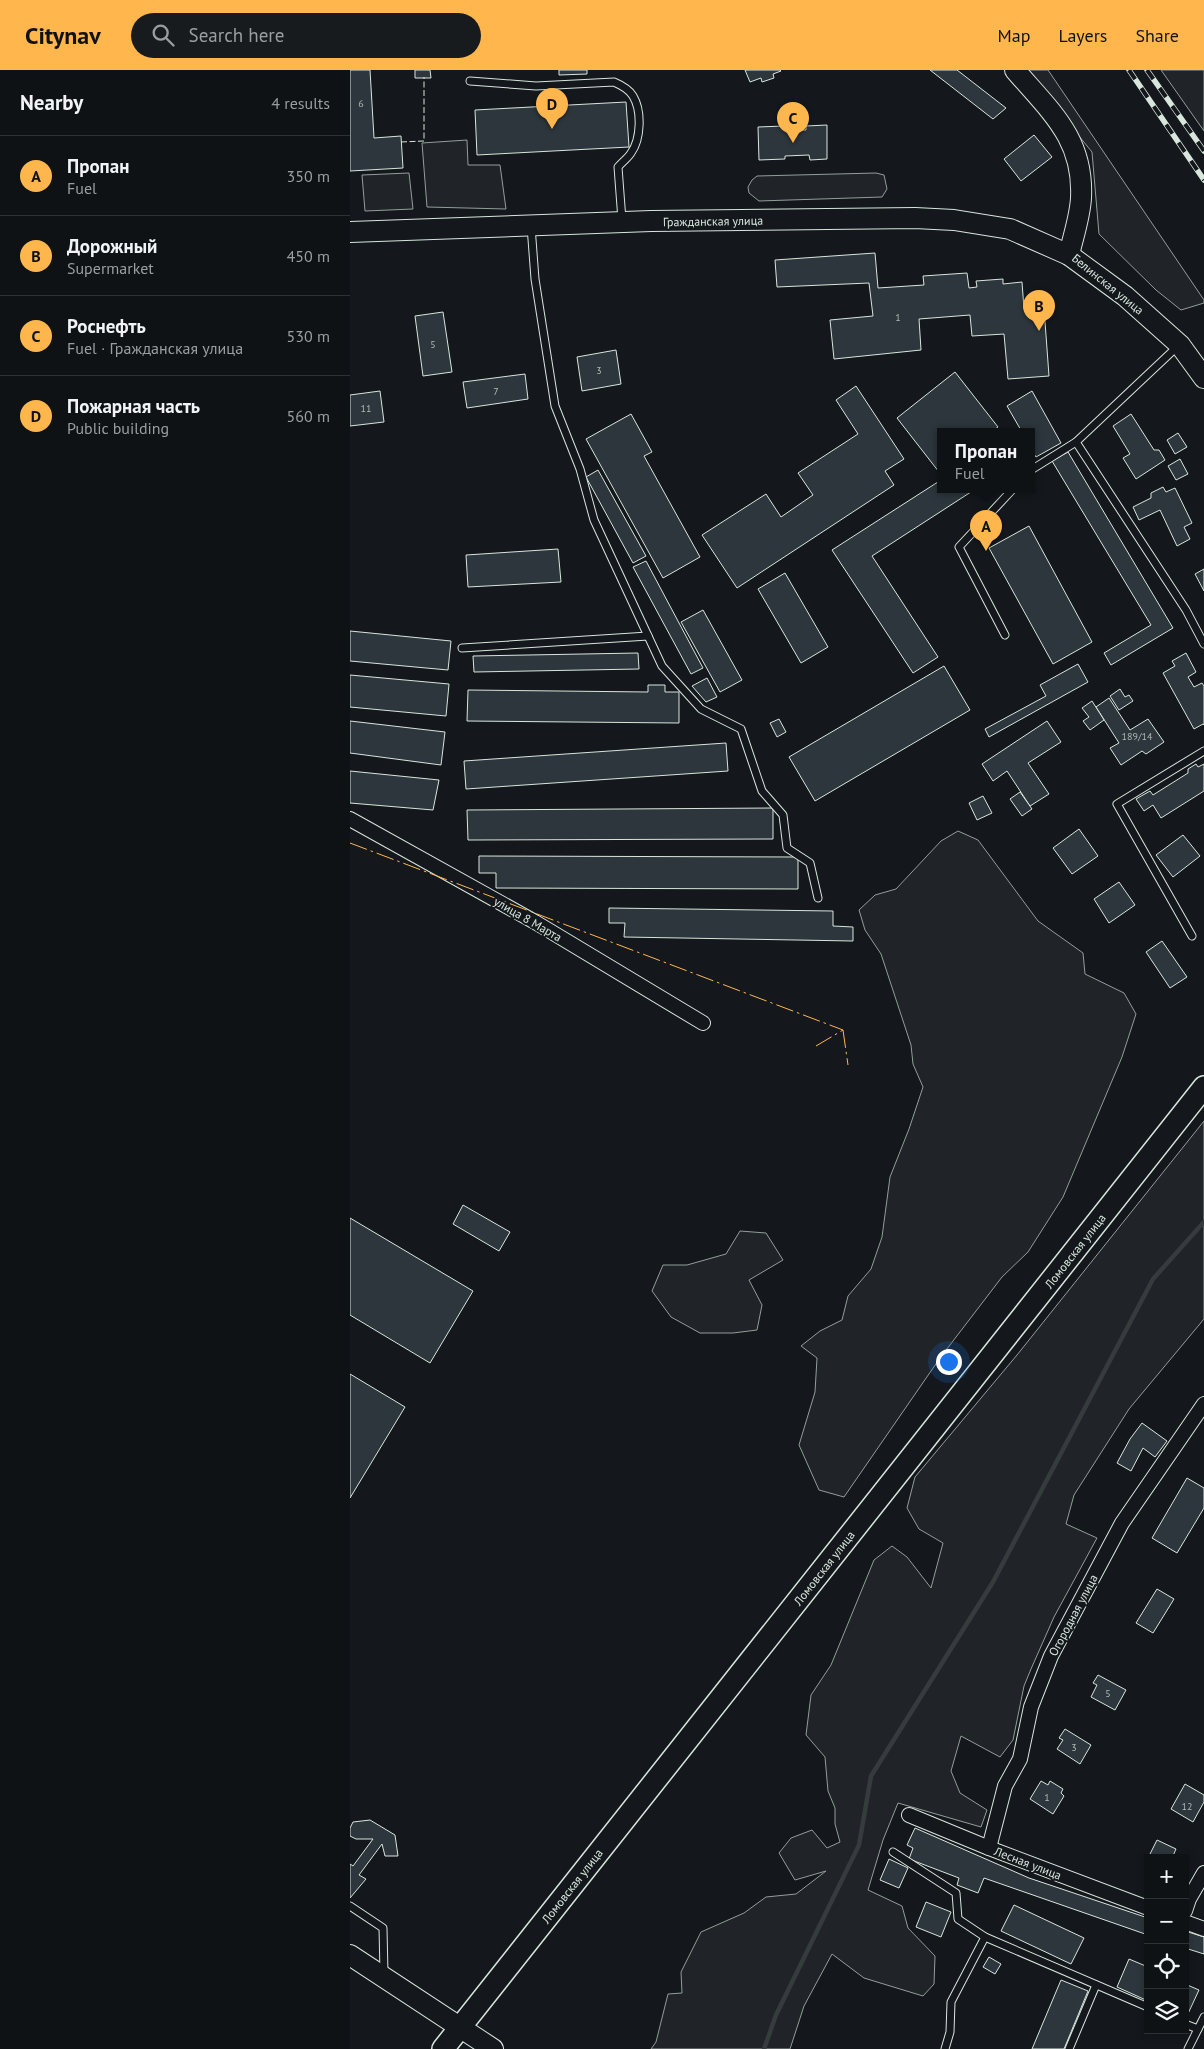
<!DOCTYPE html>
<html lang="en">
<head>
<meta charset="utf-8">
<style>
	body { margin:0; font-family:"PT Sans",sans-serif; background:#181b1e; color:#f1f3f6 }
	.controls { position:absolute; right:15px; bottom:15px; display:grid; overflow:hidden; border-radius:0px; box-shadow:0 2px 8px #0003 }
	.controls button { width:45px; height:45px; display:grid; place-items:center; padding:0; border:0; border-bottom:1px solid #2f3234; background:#0f1215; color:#f1f3f6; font:25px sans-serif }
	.you { position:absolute; left:598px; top:1291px; width:18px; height:18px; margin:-12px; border:4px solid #fff; border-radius:50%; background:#1a73e8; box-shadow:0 0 0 8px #1a73e833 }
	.badge { display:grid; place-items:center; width:32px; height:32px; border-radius:50%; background:#ffb74d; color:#111; font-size:16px; font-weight:700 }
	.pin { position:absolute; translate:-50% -41px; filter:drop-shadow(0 1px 2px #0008) }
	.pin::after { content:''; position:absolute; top:26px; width:18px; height:15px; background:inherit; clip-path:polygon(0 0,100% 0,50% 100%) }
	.popup { position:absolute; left:587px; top:358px; width:98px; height:65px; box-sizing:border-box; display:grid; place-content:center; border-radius:0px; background:#0f1215; filter:drop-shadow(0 1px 4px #0005); font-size:16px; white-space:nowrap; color:#9b9ea0 }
	.popup b { font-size:19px; color:#f1f3f6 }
	.popup::after { content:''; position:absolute; left:50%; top:100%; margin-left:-10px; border:10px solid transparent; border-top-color:#0f1215 }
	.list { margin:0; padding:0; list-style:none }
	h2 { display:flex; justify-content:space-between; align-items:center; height:65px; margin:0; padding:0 20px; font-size:21px }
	h2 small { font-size:16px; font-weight:400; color:#9b9ea0 }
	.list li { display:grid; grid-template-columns:32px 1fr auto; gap:15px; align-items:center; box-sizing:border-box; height:80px; padding:0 20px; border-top:1px solid #2f3234 }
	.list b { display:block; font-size:19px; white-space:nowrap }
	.list p { margin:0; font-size:16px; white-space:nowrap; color:#9b9ea0 }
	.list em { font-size:16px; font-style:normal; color:#9b9ea0 }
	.icon { flex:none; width:28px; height:28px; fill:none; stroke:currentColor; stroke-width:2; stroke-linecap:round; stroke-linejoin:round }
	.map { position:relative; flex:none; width:854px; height:1979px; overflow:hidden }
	header { display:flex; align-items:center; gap:30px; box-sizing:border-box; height:70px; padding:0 25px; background:#ffb74d; color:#111 }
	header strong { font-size:24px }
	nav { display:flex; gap:28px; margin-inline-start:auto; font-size:18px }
	.search { width:350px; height:45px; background:#181b1e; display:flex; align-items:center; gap:12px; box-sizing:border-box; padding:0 18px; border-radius:28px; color:#9b9ea0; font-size:19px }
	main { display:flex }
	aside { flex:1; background:#0f1215 }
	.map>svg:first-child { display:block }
	.green { fill:#202428; stroke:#939e99 }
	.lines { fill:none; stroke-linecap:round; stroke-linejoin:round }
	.stream { stroke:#363b3e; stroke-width:4.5 }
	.building { fill:#2c363c; stroke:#d8e6dc }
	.lane-casing { stroke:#d8e6dc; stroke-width:9 }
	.street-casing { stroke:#d8e6dc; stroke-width:16 }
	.secondary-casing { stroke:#d8e6dc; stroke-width:22 }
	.primary-casing { stroke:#d8e6dc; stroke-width:24 }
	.lane { stroke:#14181c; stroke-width:7 }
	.street { stroke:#14181c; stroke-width:14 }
	.secondary { stroke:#14181c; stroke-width:20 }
	.primary { stroke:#14181c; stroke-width:21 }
	.rail-casing { stroke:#d8e6dc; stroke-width:5.5 }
	.rail { stroke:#14181c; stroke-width:4; stroke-dasharray:11; stroke-linecap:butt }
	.fence { stroke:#d8e6dc; stroke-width:1; stroke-dasharray:6 2.5; stroke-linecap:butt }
	.power { stroke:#ffb74d; stroke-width:1; stroke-dasharray:18 4 2.5 4; stroke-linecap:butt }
	.labels { text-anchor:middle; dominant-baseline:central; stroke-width:4; stroke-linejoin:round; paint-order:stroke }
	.number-label { font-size:10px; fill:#adbab4 }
	.street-label { font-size:12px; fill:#d8e6dc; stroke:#14181c }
</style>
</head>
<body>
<header>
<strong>Citynav</strong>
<div class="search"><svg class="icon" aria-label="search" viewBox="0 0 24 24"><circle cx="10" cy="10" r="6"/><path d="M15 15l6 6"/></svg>Search here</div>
<nav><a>Map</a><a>Layers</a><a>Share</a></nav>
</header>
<main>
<aside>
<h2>Nearby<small>4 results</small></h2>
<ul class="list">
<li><span class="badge">A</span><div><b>Пропан</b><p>Fuel</p></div><em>350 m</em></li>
<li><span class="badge">B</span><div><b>Дорожный</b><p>Supermarket</p></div><em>450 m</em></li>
<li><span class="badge">C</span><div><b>Роснефть</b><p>Fuel · Гражданская улица</p></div><em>530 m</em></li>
<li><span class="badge">D</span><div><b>Пожарная часть</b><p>Public building</p></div><em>560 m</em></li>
</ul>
</aside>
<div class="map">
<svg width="854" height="1979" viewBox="0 0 854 1979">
	<rect width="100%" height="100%" fill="#14181c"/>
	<!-- green -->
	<g class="green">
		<polygon points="675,0 698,0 854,230 854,233 831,240 806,220 749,164 742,82"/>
		<polygon points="811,0 854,0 854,61"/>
		<polygon points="117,70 118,95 150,95 156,139 77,137 72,73"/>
		<polygon points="59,103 63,139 15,141 12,105"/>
		<polygon points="526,103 534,105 537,119 532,127 409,131 399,123 398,117 402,110 407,106"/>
		<polygon points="608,761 628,770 688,851 733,883 735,904 774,923 786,944 772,987 713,1127 678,1182 652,1207 590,1288 494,1427 469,1420 449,1375 465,1322 467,1288 451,1276 470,1261 492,1250 498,1226 521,1199 532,1167 540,1107 559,1059 573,1017 563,994 561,975 531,884 515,860 509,840 525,825 546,819 591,771"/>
		<polygon points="854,1051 854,1249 779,1339 724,1425 716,1454 747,1468 704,1547 681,1599 674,1616 663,1670 650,1687 611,1666 601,1701 610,1723 637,1740 631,1757 548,1733 533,1770 518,1820 552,1836 558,1858 585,1886 584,1914 573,1926 514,1908 482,1884 454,1936 440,1979 301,1979 306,1972 318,1924 332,1923 331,1902 351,1862 394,1843 416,1827 446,1824 476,1801 445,1810 429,1783 441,1768 462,1760 477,1778 490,1772 485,1754 485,1738 478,1721 475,1687 456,1665 461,1625 481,1595 524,1490 542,1476 557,1487 581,1518 593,1473 569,1459 557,1438 565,1407 667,1285"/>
		<polygon points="390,1161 416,1163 433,1190 399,1210 412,1235 407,1260 383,1263 350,1263 321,1247 302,1221 313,1195 337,1195 376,1184"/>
	</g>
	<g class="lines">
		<!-- stream -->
		<polyline class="stream" points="414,1979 426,1945 509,1775 521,1706 643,1512 803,1209 854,1152"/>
	</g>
	<!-- building -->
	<g class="building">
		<polygon points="0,0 20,0 24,68 51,66 53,98 0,101"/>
		<polygon points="65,0 80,0 81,8 65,8"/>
		<polygon points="209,0 237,0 237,4 209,5"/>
		<polygon points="395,0 430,0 431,1 423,4 424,8 412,12 411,8 400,12"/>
		<polygon points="580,0 607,0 656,38 643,49"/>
		<polygon points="276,32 279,77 127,85 125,40"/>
		<polygon points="477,55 477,89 460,90 459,85 435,86 435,89 409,90 408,57 434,56 435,60 456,60 456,56"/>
		<polygon points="684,65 702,87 671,111 654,89"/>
		<polygon points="525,183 528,218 574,215 573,206 617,203 619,218 627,217 626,211 653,209 653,214 672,212 674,239 694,238 699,306 658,309 654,264 622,266 620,245 569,249 571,280 484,289 480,250 523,246 519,213 427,217 425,190"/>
		<polygon points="93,242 102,302 73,306 65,246"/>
		<polygon points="266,280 271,314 232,321 227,287"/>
		<polygon points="605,302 648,357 641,362 591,362 591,401 589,402 547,348"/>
		<polygon points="175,304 178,329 117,338 113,312"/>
		<polygon points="506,316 554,389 535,401 544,415 387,518 352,465 416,424 431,447 463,425 448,403 508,364 486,330"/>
		<polygon points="30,321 34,352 0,356 0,325"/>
		<polygon points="682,321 711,373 686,387 681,379 681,362 672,362 657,336"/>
		<polygon points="281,344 302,382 294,386 350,487 313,508 236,369"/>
		<polygon points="781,344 804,380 809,380 815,390 786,409 773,388 780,384 763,356"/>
		<polygon points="828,363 837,377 825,384 817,370"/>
		<polygon points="718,382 823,558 761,595 754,583 801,555 702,391"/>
		<polygon points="830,389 838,404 826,410 818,396"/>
		<polygon points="248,400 296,486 283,493 236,407"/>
		<polygon points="591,410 591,420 624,420 522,486 588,587 563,603 482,480"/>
		<polygon points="813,417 816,422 825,418 842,453 834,457 840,469 827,476 810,440 789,450 783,437 801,428 801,423"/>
		<polygon points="679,456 742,572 703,594 639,478"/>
		<polygon points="208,479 211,512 118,517 116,485"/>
		<polygon points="296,491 353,598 341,604 283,497"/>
		<polygon points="854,499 854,521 845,504"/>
		<polygon points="435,503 478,577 451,593 408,519"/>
		<polygon points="353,540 392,610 370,622 331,552"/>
		<polygon points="0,561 101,571 98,600 0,591"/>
		<polygon points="288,583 289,599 124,602 123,586"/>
		<polygon points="836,583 846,602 838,607 844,617 852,613 854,616 854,655 853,654 844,659 813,603 825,596 822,591"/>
		<polygon points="728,594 738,612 639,667 635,659 696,626 690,615"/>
		<polygon points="594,596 620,640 465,731 439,687"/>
		<polygon points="0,605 99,614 96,646 0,637"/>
		<polygon points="357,608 367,627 356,632 342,616"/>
		<polygon points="298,615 315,615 315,622 329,622 329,653 117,651 118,620 298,622"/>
		<polygon points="770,619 775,627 779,625 783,631 769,640 760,626"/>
		<polygon points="759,628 780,660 798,649 814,672 796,684 792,681 771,695 760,678 769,673 746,637"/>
		<polygon points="742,631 754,650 740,660 733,651 739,647 732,638"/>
		<polygon points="429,649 436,662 427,667 420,653"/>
		<polygon points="0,651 95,662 91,695 0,683"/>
		<polygon points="697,651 711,672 678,693 699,724 680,736 657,701 643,711 632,694"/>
		<polygon points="376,673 378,701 116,719 114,691"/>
		<polygon points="846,694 848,697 854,694 854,721 811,748 803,735 794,741 786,729 800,721 803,725 838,703 838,699"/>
		<polygon points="0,701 89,710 83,740 0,733"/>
		<polygon points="670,722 682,739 672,746 660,729"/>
		<polygon points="633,726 642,743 627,750 619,733"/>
		<polygon points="423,738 423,769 118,770 117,740"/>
		<polygon points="729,759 748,786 722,804 703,778"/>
		<polygon points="833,765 850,786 823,807 806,785"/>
		<polygon points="129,786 448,787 448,819 146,818 146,803 129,803"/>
		<polygon points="769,812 785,835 759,853 744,829"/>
		<polygon points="259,838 483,841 483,856 503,857 503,871 274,867 275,853 259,853"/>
		<polygon points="812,871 837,907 820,918 796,882"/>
		<polygon points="113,1135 160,1162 149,1181 103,1154"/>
		<polygon points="0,1148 123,1221 80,1293 0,1245"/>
		<polygon points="0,1304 55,1337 0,1428"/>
		<polygon points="792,1353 817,1371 805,1387 793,1378 781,1401 767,1393 780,1369"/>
		<polygon points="837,1408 854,1418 854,1438 827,1483 802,1468"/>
		<polygon points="807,1519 824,1529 803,1563 786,1553"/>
		<polygon points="748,1605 776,1620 765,1640 741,1627 747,1615 743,1613"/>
		<polygon points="715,1659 741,1675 730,1694 707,1679 713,1670 709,1668"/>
		<polygon points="691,1711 698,1715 700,1711 713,1719 711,1723 714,1726 703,1744 680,1729"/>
		<polygon points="835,1714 854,1725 854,1732 843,1752 821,1739"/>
		<polygon points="20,1750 45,1765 48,1786 35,1786 32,1774 9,1805 16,1809 0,1828 0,1794 3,1796 23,1769 6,1769 0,1766 0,1758 3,1752"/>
		<polygon points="565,1758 679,1808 798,1848 798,1865 634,1808 628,1823 607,1815 609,1808 559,1789 563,1778 557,1775"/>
		<polygon points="807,1770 826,1779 822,1788 798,1788"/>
		<polygon points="539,1789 558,1798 549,1818 530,1810"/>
		<polygon points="576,1832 601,1842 591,1867 566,1857"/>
		<polygon points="664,1835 734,1868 721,1894 651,1861"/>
		<polygon points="835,1861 854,1867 854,1884 835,1878"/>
		<polygon points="639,1887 651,1894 645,1904 633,1897"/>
		<polygon points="779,1889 798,1897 798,1931 767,1917"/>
		<polygon points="711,1910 738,1921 714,1979 682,1979"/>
		<polygon points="835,1914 849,1920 836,1948 835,1947"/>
	</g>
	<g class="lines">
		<defs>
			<g id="lane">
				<path d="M120 11 186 16 264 12C271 15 279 19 283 26 292 41 291 69 281 83 278 88 272 92 268 97L272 150"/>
				<polyline points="181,156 185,209 205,336 230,399 244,450 312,596 351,639 391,659 412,721 433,745 437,778 460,793 468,828"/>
				<polyline points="829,275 726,372 836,540 854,574"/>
				<polyline points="681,400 726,372"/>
				<polyline points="655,565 609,477 662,420"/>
				<polyline points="112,578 298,566"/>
				<polyline points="842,866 767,734 854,681"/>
				<polyline points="543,1782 606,1823 608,1849 635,1867"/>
				<polyline points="0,1836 33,1858 34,1903"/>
				<polyline points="835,1954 848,1959"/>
				<polyline points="595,1979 600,1962 601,1932 635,1867 798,1937"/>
				<polyline points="719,1979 746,1915"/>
				<polyline points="838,1979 854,1947"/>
			</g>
			<g id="street">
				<polyline points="0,749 185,852 353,953"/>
				<polyline points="559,1745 639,1778 798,1838"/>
				<polyline points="639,1778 655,1716 670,1689 681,1637 701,1586 772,1453 854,1334"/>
				<polyline points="835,1841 839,1829 854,1803"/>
				<polyline points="835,1852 854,1859"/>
			</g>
			<g id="secondary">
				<path d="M665 0C701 42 734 69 731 128 730 147 723 167 719 185"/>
				<polyline points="0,162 301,151 565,148 604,150 660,159 719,185 775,226 830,275 854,308"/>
				<polyline points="0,1885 143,1979"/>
			</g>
			<polyline id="primary" points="93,1979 854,1017"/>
		</defs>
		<!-- lane casing -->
		<use href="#lane" class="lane-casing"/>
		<!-- street casing -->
		<use href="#street" class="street-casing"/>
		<!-- secondary casing -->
		<use href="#secondary" class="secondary-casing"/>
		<!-- primary casing -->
		<use href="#primary" class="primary-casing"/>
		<!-- lane -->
		<use href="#lane" class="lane"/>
		<!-- street -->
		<use href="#street" class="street"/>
		<!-- secondary -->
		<use href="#secondary" class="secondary"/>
		<!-- primary -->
		<use href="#primary" class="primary"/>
		<defs>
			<g id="rail">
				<polyline points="779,0 854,110"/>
				<polyline points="797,0 854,81"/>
			</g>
		</defs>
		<!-- rail casing -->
		<use href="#rail" class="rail-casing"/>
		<!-- rail -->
		<use href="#rail" class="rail"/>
		<!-- fence -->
		<polyline class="fence" points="51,72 74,71 74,7"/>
		<!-- power -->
		<g class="power">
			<polyline points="0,773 493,960"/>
			<polyline points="493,960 498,995"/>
			<polyline points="466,976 493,960"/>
		</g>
	</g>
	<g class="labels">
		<!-- number labels -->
		<g class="number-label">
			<text x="11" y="33">6</text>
			<text x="548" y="247">1</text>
			<text x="83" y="274">5</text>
			<text x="249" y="300">3</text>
			<text x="146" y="321">7</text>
			<text x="16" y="338">11</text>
			<text x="787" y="666">189/14</text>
			<text x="758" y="1623">5</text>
			<text x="724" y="1677">3</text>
			<text x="697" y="1727">1</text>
			<text x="837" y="1736">12</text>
		</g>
		<!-- street labels -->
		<g class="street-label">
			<text transform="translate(363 151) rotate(-1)">Гражданская улица</text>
			<text transform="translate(758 214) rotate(39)">Белинская улица</text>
			<text transform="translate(178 849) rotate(30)">улица 8 Марта</text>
			<text transform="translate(725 1181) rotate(-52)">Ломовская улица</text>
			<text transform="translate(474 1498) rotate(-52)">Ломовская улица</text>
			<text transform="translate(723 1545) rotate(-62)">Огородная улица</text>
			<text transform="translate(678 1793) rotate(21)">Лесная улица</text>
			<text transform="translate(222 1816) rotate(-52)">Ломовская улица</text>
		</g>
	</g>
</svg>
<div class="controls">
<button>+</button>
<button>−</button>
<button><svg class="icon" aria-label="locate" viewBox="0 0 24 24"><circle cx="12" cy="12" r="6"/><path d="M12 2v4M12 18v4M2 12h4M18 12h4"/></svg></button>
<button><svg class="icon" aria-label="layers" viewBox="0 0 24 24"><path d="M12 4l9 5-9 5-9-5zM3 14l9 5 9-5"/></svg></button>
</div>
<div class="you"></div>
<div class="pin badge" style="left:636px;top:481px">A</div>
<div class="popup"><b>Пропан</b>Fuel</div>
<div class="pin badge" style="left:689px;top:261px">B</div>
<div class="pin badge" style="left:443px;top:73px">C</div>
<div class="pin badge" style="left:202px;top:59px">D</div>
</div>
</main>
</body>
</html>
